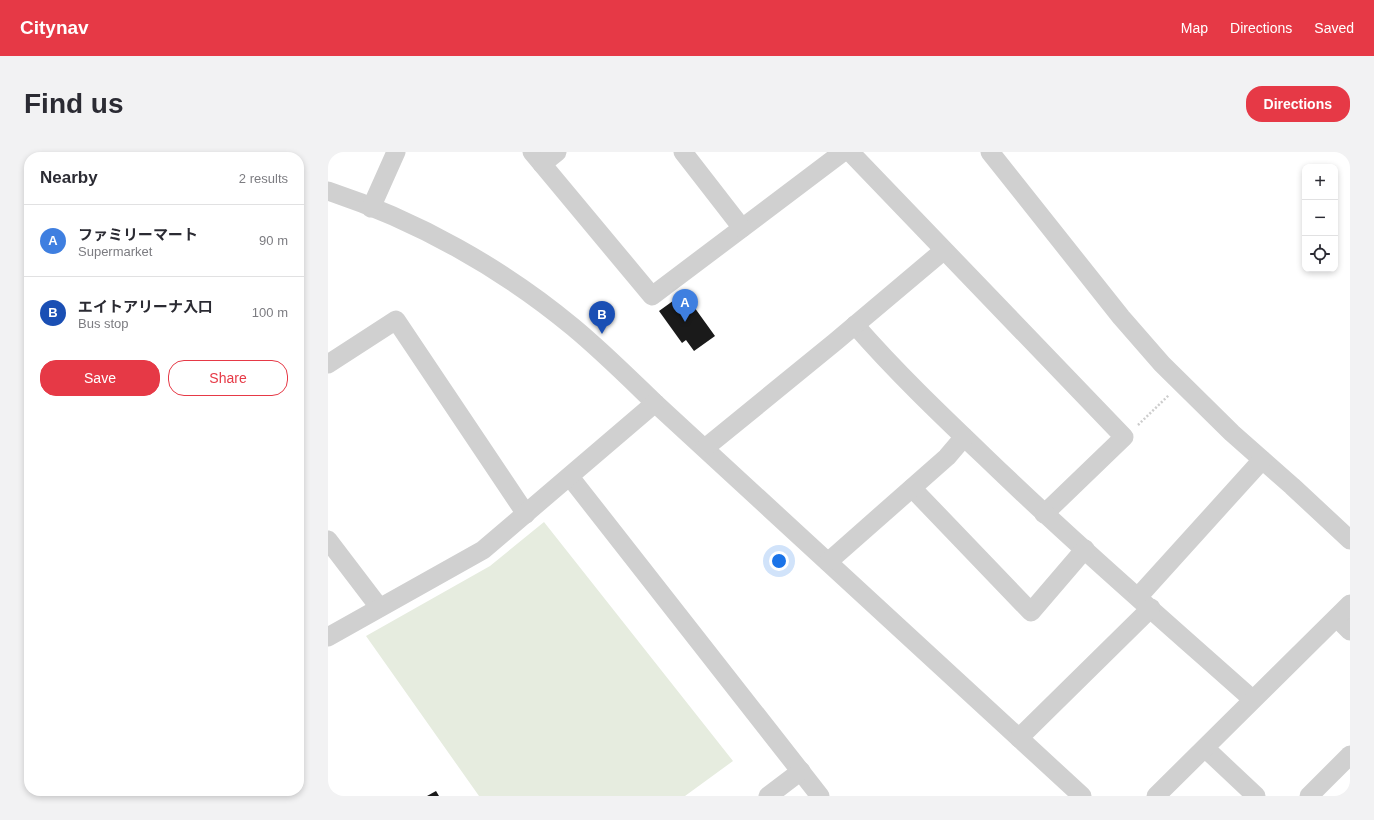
<!DOCTYPE html>
<html lang="en">
<head>
<meta charset="utf-8">
<style>
	body { margin:0; font-family:Helvetica,"Noto Sans JP",sans-serif; background:#f2f2f3; color:#2b2b33 }
	.controls { position:absolute; right:12px; top:12px; display:grid; overflow:hidden; border-radius:8px; box-shadow:0 2px 6px #0003 }
	.controls button { width:36px; height:36px; display:grid; place-items:center; padding:0; border:0; border-bottom:1px solid #e1e1e2; background:#fff; color:#2b2b33; font:20px sans-serif }
	.you { position:absolute; left:451px; top:409px; width:14px; height:14px; margin:-10px; border:3px solid #fff; border-radius:50%; background:#1a73e8; box-shadow:0 0 0 6px #1a73e833 }
	.badge { display:grid; place-items:center; width:26px; height:26px; border-radius:50%; background:#e63946; color:#fff; font-size:13px; font-weight:700 }
	.pin { position:absolute; translate:-50% -33px; filter:drop-shadow(0 1px 2px #0008) }
	.pin::after { content:''; position:absolute; top:21px; width:14px; height:12px; background:inherit; clip-path:polygon(0 0,100% 0,50% 100%) }
	.list { margin:0; padding:0; list-style:none }
	h2 { display:flex; justify-content:space-between; align-items:center; height:52px; margin:0; padding:0 16px; font-size:17px }
	h2 small { font-size:13px; font-weight:400; color:#7c7c81 }
	.list li { display:grid; grid-template-columns:26px 1fr auto; gap:12px; align-items:center; box-sizing:border-box; height:72px; padding:0 16px; border-top:1px solid #e1e1e2 }
	.list b { display:block; font-size:15px; white-space:nowrap }
	.list p { margin:0; font-size:13px; white-space:nowrap; color:#7c7c81 }
	.list em { font-size:13px; font-style:normal; color:#7c7c81 }
	.actions { display:flex; gap:8px; padding:12px 16px }
	.actions a { flex:1; padding:9px 0; border:1px solid #e63946; border-radius:16px; text-align:center; font-size:14px; color:#e63946 }
	.actions .main { background:#e63946; color:#fff }
	.icon { flex:none; width:22px; height:22px; fill:none; stroke:currentColor; stroke-width:2; stroke-linecap:round; stroke-linejoin:round }
	.map { position:relative; flex:none; width:1022px; height:644px; overflow:hidden; border-radius:16px }
	header { display:flex; align-items:center; gap:24px; box-sizing:border-box; height:56px; padding:0 20px; background:#e63946; color:#fff }
	header strong { font-size:19px }
	nav { display:flex; gap:22px; margin-inline-start:auto; font-size:14px }
	.intro { display:flex; align-items:center; justify-content:space-between; box-sizing:border-box; height:96px; padding:0 24px }
	h1 { margin:0; font-size:28px }
	.button { padding:10px 18px; border-radius:16px; background:#e63946; color:#fff; font-size:14px; font-weight:700 }
	main { display:flex; gap:24px; padding:0 24px }
	aside { flex:1; background:#fff; border-radius:16px; box-shadow:0 2px 6px #0003 }
	.map>svg:first-child { display:block }
	.green { fill:#e6ecdf }
	.building { fill:#1a1a1a }
	.lines { fill:none; stroke-linecap:round; stroke-linejoin:round }
	.path { stroke:#cdcdcd; stroke-width:2.5; stroke-dasharray:2 2; stroke-linecap:butt }
	.minor { stroke:#d0d0d0; stroke-width:19 }
</style>
</head>
<body>
<header>
<strong>Citynav</strong>
<nav><a>Map</a><a>Directions</a><a>Saved</a></nav>
</header>
<div class="intro"><h1>Find us</h1><a class="button">Directions</a></div>
<main>
<aside>
<h2>Nearby<small>2 results</small></h2>
<ul class="list">
<li><span class="badge" style="background:#3f7fe0">A</span><div><b>ファミリーマート</b><p>Supermarket</p></div><em>90 m</em></li>
<li><span class="badge" style="background:#1a4fb4">B</span><div><b>エイトアリーナ入口</b><p>Bus stop</p></div><em>100 m</em></li>
</ul>
<div class="actions"><a class="main">Save</a><a>Share</a></div>
</aside>
<div class="map">
<svg width="1022" height="644" viewBox="0 0 1022 644">
	<rect width="100%" height="100%" fill="#fff"/>
	<!-- green -->
	<polygon class="green" points="216,370 405,609 357,644 151,644 38,484 162,414"/>
	<!-- building -->
	<g class="building">
		<polygon points="356,141 387,184 366,199 358,188 354,191 331,159"/>
		<polygon points="108,639 111,644 99,644"/>
	</g>
	<g class="lines">
		<!-- path -->
		<polyline class="path" points="810,273 841,243"/>
		<!-- minor -->
		<g class="minor">
			<polyline points="204,0 324,144 515,0"/>
			<polyline points="355,0 414,76"/>
			<polyline points="522,0 796,285 716,362"/>
			<polyline points="662,0 793,165 834,212 904,281 964,334 1022,388"/>
			<polyline points="214,12 229,0"/>
			<path d="M0 39C88 68 174 116 245 175 274 199 300 225 327 251L754 644"/>
			<polyline points="43,56 68,0"/>
			<path d="M527 173C567 219 612 262 656 304 743 388 834 467 924 547"/>
			<polyline points="0,212 68,168 198,362"/>
			<polyline points="377,296 507,190 615,99"/>
			<polyline points="242,325 492,644"/>
			<polyline points="584,336 703,460 757,397"/>
			<polyline points="0,388 51,455"/>
			<polyline points="500,410 619,305 636,285"/>
			<polyline points="810,445 934,308"/>
			<polyline points="1009,466 1022,479"/>
			<polyline points="0,485 155,398 327,251"/>
			<polyline points="691,586 823,456"/>
			<polyline points="877,596 928,644"/>
			<polyline points="440,644 473,619"/>
			<polyline points="828,644 1022,452"/>
			<polyline points="981,644 1022,603"/>
		</g>
	</g>
</svg>
<div class="controls">
<button>+</button>
<button>−</button>
<button><svg class="icon" aria-label="locate" viewBox="0 0 24 24"><circle cx="12" cy="12" r="6"/><path d="M12 2v4M12 18v4M2 12h4M18 12h4"/></svg></button>
</div>
<div class="you"></div>
<div class="pin badge" style="left:357px;top:170px;background:#3f7fe0">A</div>
<div class="pin badge" style="left:274px;top:182px;background:#1a4fb4">B</div>
</div>
</main>
</body>
</html>
